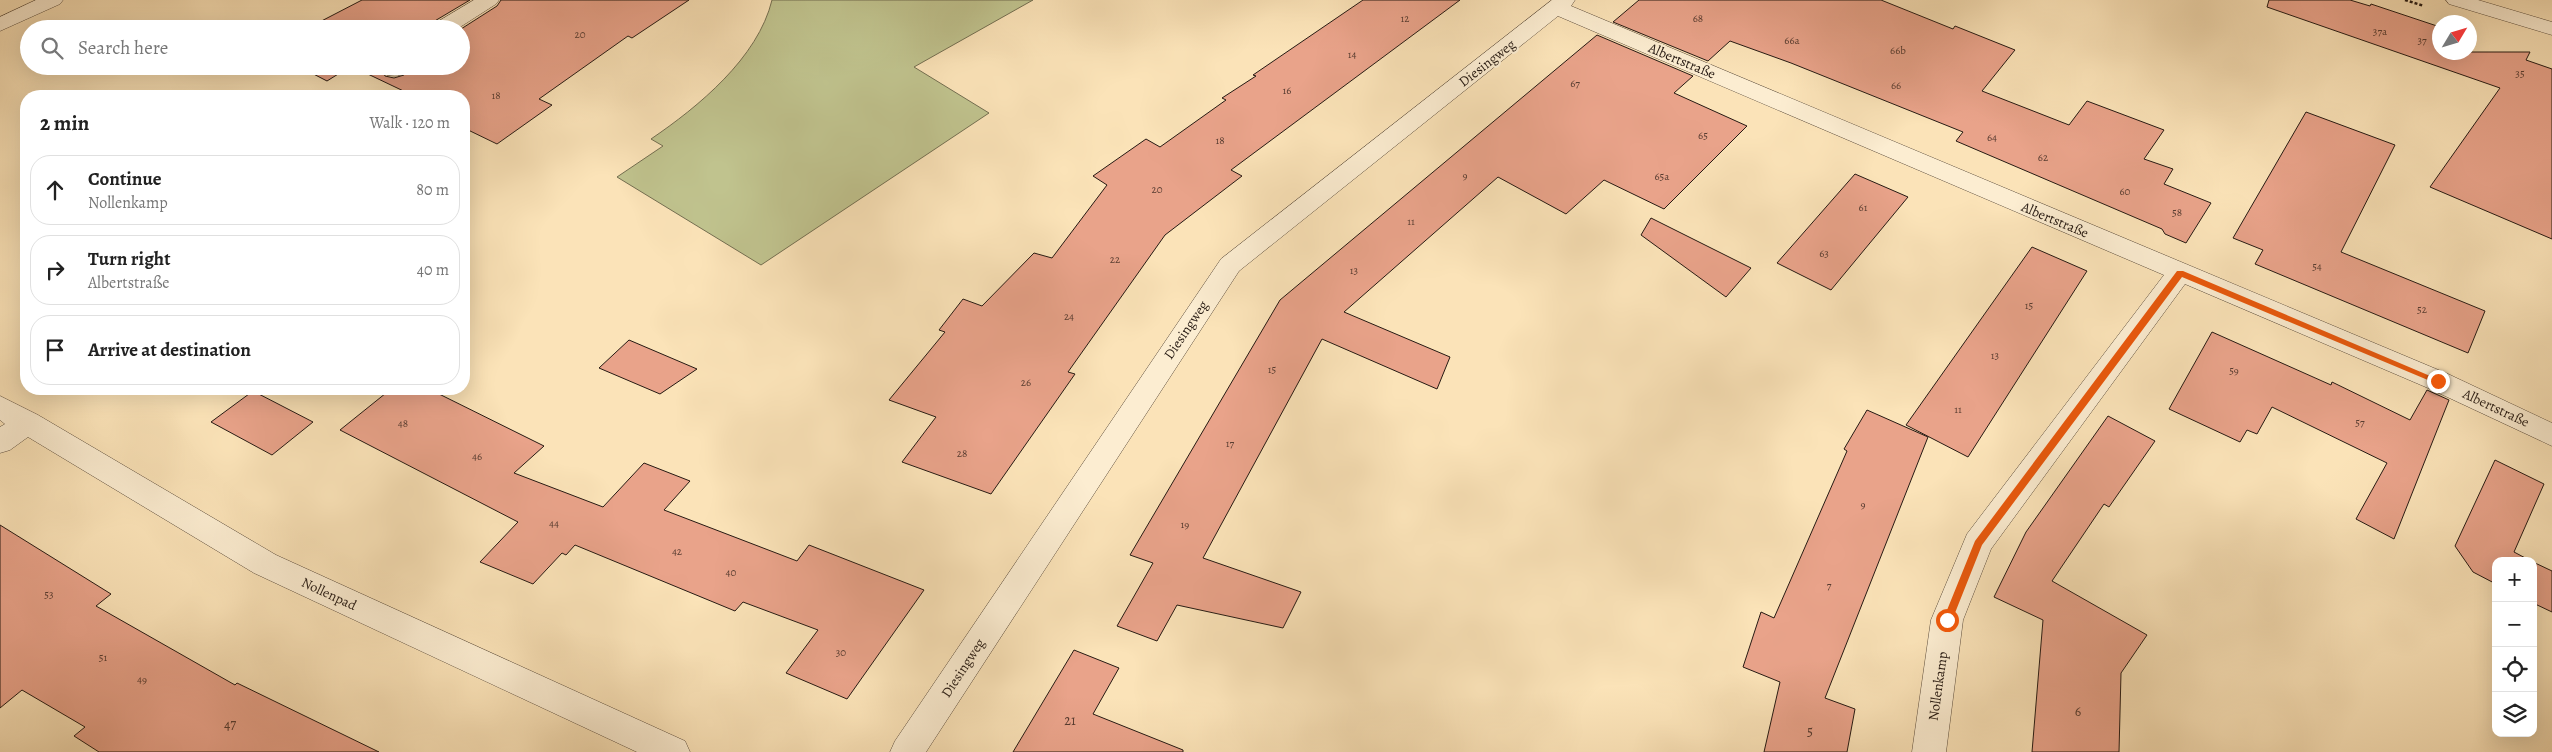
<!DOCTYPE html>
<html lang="en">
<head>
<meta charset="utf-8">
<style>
	body { margin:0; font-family:Alegreya,serif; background:#f2f2f2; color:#222 }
	.controls { position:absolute; right:15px; bottom:15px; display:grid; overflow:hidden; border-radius:10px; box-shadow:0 5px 20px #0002 }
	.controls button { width:45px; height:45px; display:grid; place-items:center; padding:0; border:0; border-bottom:1px solid #e0e0e0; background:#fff; color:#222; font:25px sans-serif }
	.compass { position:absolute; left:2432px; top:15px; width:45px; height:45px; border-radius:50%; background:#fff; box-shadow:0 5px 20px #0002; rotate:52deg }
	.stop { position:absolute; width:15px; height:15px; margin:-11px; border:4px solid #ea580c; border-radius:50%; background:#fff }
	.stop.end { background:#ea580c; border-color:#fff; box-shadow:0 1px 5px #0008 }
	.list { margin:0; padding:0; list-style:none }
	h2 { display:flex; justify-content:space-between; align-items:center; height:65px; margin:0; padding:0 20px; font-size:21px }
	h2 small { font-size:16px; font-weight:400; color:#767676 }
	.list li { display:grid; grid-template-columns:32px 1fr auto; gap:15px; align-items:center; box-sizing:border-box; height:70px; margin:0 10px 10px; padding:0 10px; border:1px solid #e0e0e0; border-radius:20px }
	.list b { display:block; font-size:19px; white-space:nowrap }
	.list p { margin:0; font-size:16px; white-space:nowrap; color:#767676 }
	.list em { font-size:16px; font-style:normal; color:#767676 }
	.icon { flex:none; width:28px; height:28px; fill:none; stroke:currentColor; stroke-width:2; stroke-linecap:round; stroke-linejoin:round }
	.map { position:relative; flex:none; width:2552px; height:752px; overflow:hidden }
	.search { position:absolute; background:#fff; box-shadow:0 5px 20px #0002; left:20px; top:20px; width:450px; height:55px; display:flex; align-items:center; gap:12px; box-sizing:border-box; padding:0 18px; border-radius:28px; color:#767676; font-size:19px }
	.panel { position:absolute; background:#fff; box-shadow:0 5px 20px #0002; left:20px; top:90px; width:450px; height:305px; border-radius:20px }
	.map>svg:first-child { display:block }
	.green { fill:#c0c38e; stroke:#736e50 }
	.building { fill:#e9a38a; stroke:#261a13 }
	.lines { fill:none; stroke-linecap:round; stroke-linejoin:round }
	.street-casing { stroke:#5b4c3c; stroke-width:1 }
	.path { stroke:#261a13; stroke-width:2.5; stroke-dasharray:3 2; stroke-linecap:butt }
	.street { fill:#fcedd1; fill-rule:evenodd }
	.route { fill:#ea580c }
	.labels { text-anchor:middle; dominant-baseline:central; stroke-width:4.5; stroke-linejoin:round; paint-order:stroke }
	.number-label { font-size:11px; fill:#573c31 }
	.street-label { font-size:14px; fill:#261a13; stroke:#fcedd1 }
	.near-number-label { font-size:14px; fill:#573c31 }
</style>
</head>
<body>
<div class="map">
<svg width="2552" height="752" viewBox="0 0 2552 752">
	<rect width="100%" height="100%" fill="#fbe3b8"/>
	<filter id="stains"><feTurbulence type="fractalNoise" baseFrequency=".004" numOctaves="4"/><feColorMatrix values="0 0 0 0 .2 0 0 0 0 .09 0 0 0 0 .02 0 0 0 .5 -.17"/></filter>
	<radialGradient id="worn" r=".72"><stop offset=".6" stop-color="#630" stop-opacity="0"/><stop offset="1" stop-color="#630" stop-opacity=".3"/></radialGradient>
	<!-- green -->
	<path class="green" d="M772 0H1033L914 67 989 113 761 265 617 177 663 146 651 139C698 107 758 58 772 0Z"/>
	<!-- building -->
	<g class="building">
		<polygon points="362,0 470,0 433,22 429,29 306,29"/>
		<polygon points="501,0 689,0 632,38 628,36 539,99 552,105 497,144 464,128 464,96 414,96 351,66 327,81 298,66 384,66 382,70 385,76 394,78 404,75 413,66 461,66 461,29 497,6"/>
		<polygon points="1363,0 1460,0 1231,170 1242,176 1165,235 1068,372 1075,374 991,494 902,462 936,417 889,400 945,332 939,330 963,299 982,306 1034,253 1052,258 1107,185 1093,176 1146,139 1160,147 1226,100 1222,98 1256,76 1253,75"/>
		<polygon points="1639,0 1881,0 1953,29 1955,26 2015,50 1982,91 2069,125 2087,101 2164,130 2144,159 2173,169 2164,184 2211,203 2186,243 2165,234 2162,229 1956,141 1963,132 1791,63 1730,41 1708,61 1613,22"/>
		<polygon points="2269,0 2350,0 2370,6 2371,4 2440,27 2440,52 2530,52 2526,60 2552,69 2552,239 2430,187 2500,88 2267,7"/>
		<polygon points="1597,35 1693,76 1674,93 1747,126 1664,209 1604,180 1566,214 1498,177 1344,312 1450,357 1437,389 1322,339 1203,558 1301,592 1283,628 1177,605 1157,641 1117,626 1153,563 1130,555 1280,300"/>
		<polygon points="2306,112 2395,145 2341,252 2485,311 2468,353 2255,264 2263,250 2233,238"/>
		<polygon points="1855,174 1908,197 1831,290 1777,263"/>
		<polygon points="1651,218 1751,268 1726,297 1641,235"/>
		<polygon points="2032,247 2087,271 1968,457 1906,425"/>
		<polygon points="2212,332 2331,385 2332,382 2410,420 2427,390 2449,400 2394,539 2356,519 2387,463 2272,407 2257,434 2247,430 2240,442 2169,409"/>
		<polygon points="629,340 697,369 660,394 599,368"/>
		<polygon points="391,389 429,389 544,446 514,473 603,507 644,463 690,481 664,510 797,561 809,545 924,590 847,699 786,673 818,630 743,602 735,611 575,545 566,555 562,553 533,584 480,562 518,522 340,430"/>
		<polygon points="253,391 313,422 272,455 211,422"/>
		<polygon points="1867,410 1928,437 1825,698 1855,709 1847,752 1764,752 1780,682 1743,667 1761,612 1774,618 1847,451 1844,449"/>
		<polygon points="2108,416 2155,441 2109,507 2104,504 2052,581 2147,635 2121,673 2119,752 2032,752 2043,620 1994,597 2026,532"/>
		<polygon points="2495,460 2544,484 2514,552 2531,561 2496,561 2496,584 2473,572 2455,546"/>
		<polygon points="0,525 111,594 96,606 235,685 237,683 379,752 99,752 74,736 85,727 22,690 0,708"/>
		<polygon points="2533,562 2552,571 2552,612 2533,603"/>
		<polygon points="1074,650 1119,668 1093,714 1183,750 1183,752 1013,752"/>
	</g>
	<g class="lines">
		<defs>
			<g id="street">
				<polygon points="36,0 63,0 60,4 0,31 0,17"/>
				<polygon points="474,0 499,0 496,4 457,29 431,29 434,24"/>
				<polygon points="1552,0 1575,0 1571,6 2448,374 2552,423 2552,446 2428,388 2185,284 1991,549 1963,620 1946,752 1912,752 1931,620 1967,534 2164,275 1558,16 1239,271 926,752 890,752 895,741 1221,259"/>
				<polygon points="2446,0 2478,0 2552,22 2552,35 2449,4"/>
				<path d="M387 66H411C404 76 398 77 387 75L384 70Z"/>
				<polygon points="0,396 38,415 276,555 685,741 690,752 637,752 254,573 28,437 10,450 0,453 0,427 5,424 0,420"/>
			</g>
		</defs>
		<!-- street casing -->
		<use href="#street" class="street-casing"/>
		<!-- path -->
		<polyline class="path" points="2405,0 2424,6"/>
		<!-- street -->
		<use href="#street" class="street"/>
	</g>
	<!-- route -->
	<polygon class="route" points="2177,271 2183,271 2442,381 2435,383 2182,277 1982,545 1951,623 1944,623 1943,620 1975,541"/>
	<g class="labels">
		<!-- number labels -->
		<g class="number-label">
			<text x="1405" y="18">12</text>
			<text x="1698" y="18">68</text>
			<text x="2380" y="31">37a</text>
			<text x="580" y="34">20</text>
			<text x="1792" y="40">66a</text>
			<text x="2422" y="40">37</text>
			<text x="1898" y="50">66b</text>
			<text x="1352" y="54">14</text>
			<text x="2520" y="73">35</text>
			<text x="1575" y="83">67</text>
			<text x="1896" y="85">66</text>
			<text x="1287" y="90">16</text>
			<text x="496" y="95">18</text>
			<text x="1703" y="135">65</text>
			<text x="1992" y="137">64</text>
			<text x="1220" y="140">18</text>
			<text x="2043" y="157">62</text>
			<text x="1465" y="175">9</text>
			<text x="1662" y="176">65a</text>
			<text x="1157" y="189">20</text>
			<text x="2125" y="191">60</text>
			<text x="1863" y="207">61</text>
			<text x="2177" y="212">58</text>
			<text x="1411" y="221">11</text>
			<text x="1824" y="253">63</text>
			<text x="1115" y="259">22</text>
			<text x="2317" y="266">54</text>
			<text x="1354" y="270">13</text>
			<text x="2029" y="305">15</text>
			<text x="2422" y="309">52</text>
			<text x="1069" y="316">24</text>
			<text x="1995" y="355">13</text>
			<text x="1272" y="369">15</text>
			<text x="2234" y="370">59</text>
			<text x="1026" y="382">26</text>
			<text x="1958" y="409">11</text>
			<text x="2360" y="422">57</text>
			<text x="403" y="423">48</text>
			<text x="1230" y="443">17</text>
			<text x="962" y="453">28</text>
			<text x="477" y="456">46</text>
			<text x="1863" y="504">9</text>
			<text x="554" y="523">44</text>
			<text x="1185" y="524">19</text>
			<text x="677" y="551">42</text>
			<text x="731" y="572">40</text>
			<text x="1829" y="585">7</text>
			<text x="49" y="594">53</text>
			<text x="841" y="652">30</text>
			<text x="103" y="657">51</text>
			<text x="142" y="679">49</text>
		</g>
		<!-- street labels -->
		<g class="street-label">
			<text transform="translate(1682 61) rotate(23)">Albertstraße</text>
			<text transform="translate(1487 63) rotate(-38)">Diesingweg</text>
			<text transform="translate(2055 220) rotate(23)">Albertstraße</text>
			<text transform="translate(1186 330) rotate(-56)">Diesingweg</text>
			<text transform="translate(2496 408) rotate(25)">Albertstraße</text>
			<text transform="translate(329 594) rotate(25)">Nollenpad</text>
			<text transform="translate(963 668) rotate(-57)">Diesingweg</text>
			<text transform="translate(1938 686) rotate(-82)">Nollenkamp</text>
		</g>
		<!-- near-number labels -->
		<g class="near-number-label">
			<text x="2078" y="711">6</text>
			<text x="1070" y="720">21</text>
			<text x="230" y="724">47</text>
			<text x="1810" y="731">5</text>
		</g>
	</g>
	<rect width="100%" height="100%" filter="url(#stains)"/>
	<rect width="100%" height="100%" fill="url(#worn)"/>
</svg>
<div class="controls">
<button>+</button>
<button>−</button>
<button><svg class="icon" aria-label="locate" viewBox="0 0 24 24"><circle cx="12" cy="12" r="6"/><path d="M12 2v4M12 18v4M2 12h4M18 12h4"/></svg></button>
<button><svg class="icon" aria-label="layers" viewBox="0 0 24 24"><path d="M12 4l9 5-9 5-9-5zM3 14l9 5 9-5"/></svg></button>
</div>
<svg class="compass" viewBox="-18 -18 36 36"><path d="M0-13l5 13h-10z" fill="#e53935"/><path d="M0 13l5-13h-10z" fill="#767676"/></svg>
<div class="stop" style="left:1947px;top:620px"></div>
<div class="stop end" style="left:2438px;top:381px"></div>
<div class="search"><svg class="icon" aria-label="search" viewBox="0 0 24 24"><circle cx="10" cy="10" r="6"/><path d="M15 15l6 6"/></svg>Search here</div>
<section class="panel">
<h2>2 min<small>Walk · 120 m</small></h2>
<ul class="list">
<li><svg class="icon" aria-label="ahead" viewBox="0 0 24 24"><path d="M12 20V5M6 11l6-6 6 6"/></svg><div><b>Continue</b><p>Nollenkamp</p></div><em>80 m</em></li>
<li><svg class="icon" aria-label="right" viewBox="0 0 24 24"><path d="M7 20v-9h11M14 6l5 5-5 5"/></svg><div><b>Turn right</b><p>Albertstraße</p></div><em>40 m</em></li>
<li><svg class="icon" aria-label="arrive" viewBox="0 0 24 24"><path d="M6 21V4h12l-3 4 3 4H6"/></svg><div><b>Arrive at destination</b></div></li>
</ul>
</section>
</div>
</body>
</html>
